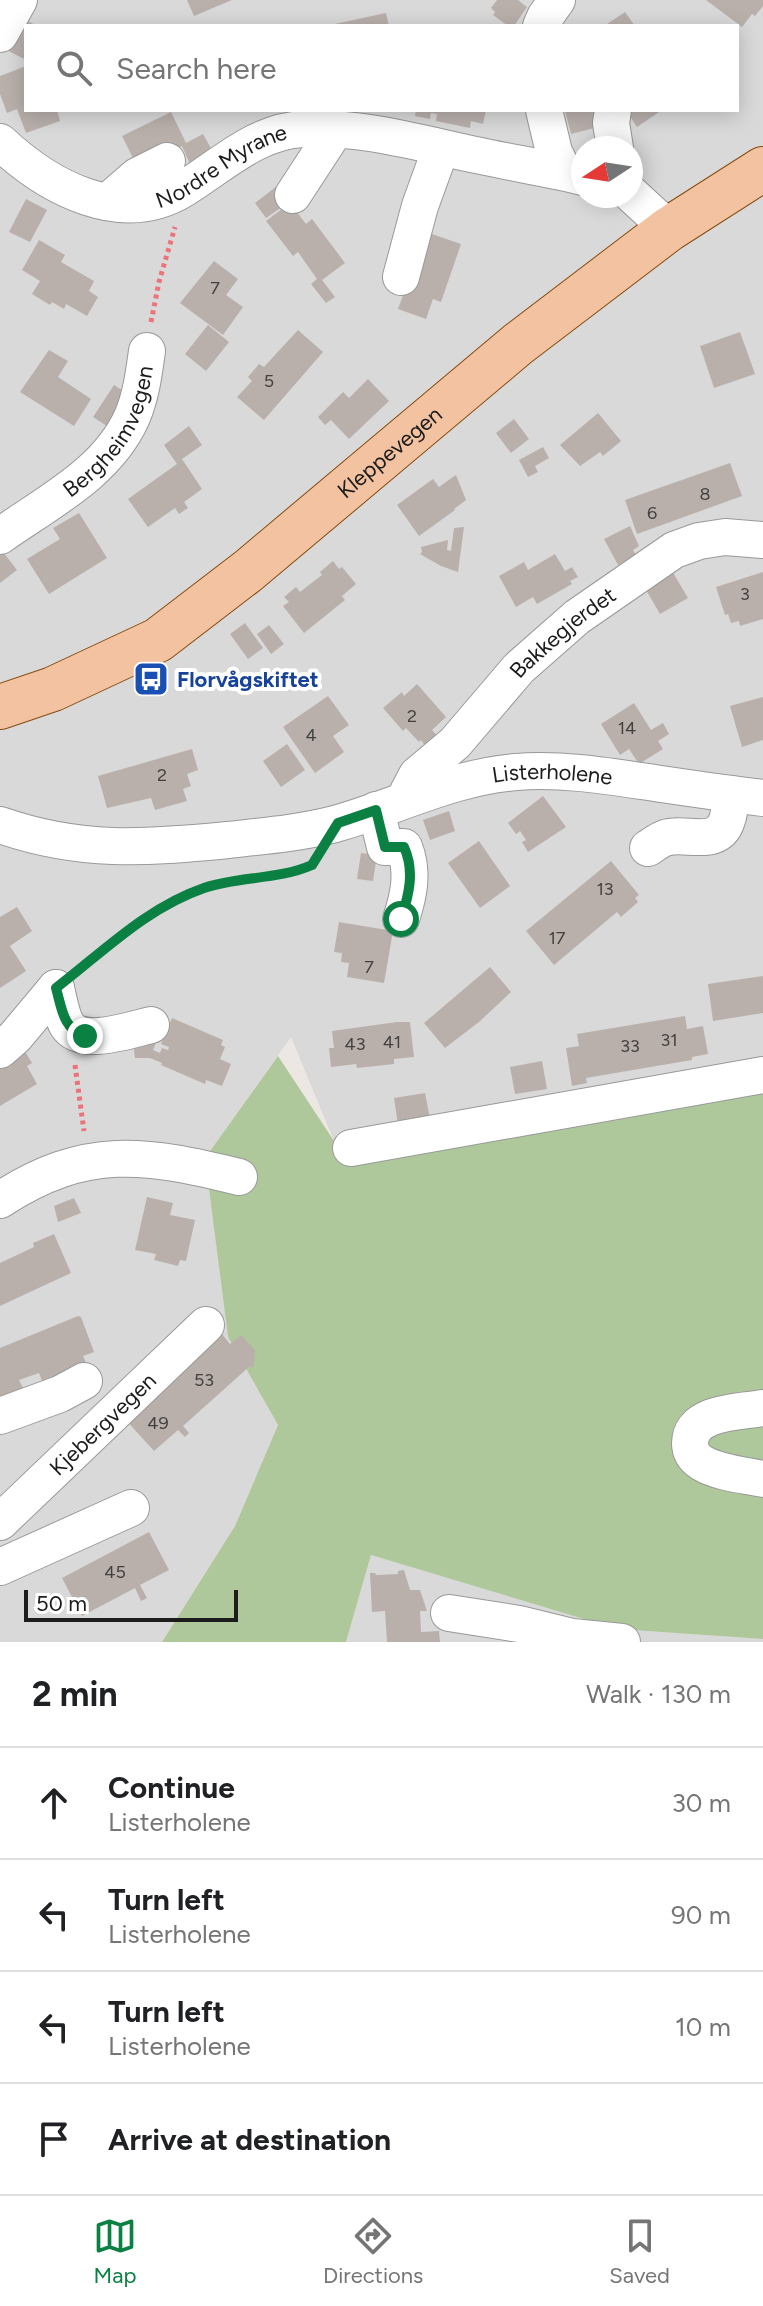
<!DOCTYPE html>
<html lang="en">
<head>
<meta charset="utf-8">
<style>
	body { margin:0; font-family:Figtree,sans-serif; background:#f6f6f6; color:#202124 }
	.compass { position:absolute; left:571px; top:136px; width:72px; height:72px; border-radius:50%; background:#fff; box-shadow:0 4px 20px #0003; rotate:258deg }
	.scale { position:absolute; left:24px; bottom:20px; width:214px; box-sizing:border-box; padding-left:8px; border:4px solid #1c1c1c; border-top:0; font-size:22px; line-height:28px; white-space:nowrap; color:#1c1c1c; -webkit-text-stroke:6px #fff; paint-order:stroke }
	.stop { position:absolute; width:24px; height:24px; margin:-18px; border:6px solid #0b8043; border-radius:50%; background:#fff }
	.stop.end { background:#0b8043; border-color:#fff; box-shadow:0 2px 8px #0008 }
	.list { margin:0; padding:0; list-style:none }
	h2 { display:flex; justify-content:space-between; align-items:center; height:104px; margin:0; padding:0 32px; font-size:34px }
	h2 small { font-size:26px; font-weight:400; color:#757577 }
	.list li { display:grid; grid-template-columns:52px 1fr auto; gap:24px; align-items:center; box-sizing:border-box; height:112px; padding:0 32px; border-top:2px solid #e0e0e0 }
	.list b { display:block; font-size:30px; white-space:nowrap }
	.list p { margin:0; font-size:26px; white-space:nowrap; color:#757577 }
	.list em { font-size:26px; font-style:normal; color:#757577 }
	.icon { flex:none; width:44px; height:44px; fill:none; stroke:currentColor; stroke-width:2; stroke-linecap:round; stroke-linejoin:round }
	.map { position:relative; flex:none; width:763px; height:1642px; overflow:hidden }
	.search { position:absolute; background:#fff; box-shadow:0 4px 20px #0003; left:24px; right:24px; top:24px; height:88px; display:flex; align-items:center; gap:20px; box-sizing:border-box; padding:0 28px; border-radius:0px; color:#757577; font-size:30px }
	.sheet { height:552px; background:#fff }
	nav { display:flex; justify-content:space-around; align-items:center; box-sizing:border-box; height:112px; border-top:2px solid #e0e0e0; background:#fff; font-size:22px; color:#757577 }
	nav a { display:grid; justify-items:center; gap:4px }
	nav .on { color:#0b8043 }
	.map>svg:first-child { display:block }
	.residential { fill:#dad9d9; fill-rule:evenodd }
	.forest { fill:#afc89b }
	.building { fill:#b9b0ac }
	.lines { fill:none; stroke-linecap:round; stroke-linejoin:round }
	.minor-casing { stroke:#999; stroke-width:38 }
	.major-casing { stroke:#864b0d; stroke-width:46 }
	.path { stroke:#ec737a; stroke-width:5; stroke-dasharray:4 4; stroke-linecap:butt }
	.minor { stroke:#fff; stroke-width:36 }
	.major { stroke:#f3c2a1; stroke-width:44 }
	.route { stroke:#0b8043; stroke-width:10 }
	.labels { text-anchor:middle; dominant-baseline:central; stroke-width:8; stroke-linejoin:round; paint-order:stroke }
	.number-label { font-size:18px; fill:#434140 }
	.street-label { font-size:22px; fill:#1c1c1c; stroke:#fff }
	.transit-label { font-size:22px; font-weight:bold; fill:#164399; stroke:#fff; text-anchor:start }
</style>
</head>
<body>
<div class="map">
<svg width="763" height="1642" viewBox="0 0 763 1642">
	<rect width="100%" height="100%" fill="#ece7e2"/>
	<!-- residential -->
	<g class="residential">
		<path d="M0 0H763V1092L510 1137 334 1141 291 1037 205 1158 228 1337 278 1425 235 1526 162 1642H0ZM26 26H737V110H26ZM583 148H631V196H583Z"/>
		<polygon points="371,1555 617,1629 763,1639 763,1642 346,1642"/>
	</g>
	<!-- forest -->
	<polygon class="forest" points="278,1056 334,1141 510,1137 763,1092 763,1639 617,1629 371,1555 346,1642 162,1642 235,1526 278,1425 228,1337 205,1158"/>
	<!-- building -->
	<g class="building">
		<polygon points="187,0 232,0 194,16"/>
		<polygon points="497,0 518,0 527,7 514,26 508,26 493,15 495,12 491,8"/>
		<polygon points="706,0 763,0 763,6 755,16 752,14 742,27"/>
		<polygon points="625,12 635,26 604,26"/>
		<polygon points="386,13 389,26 331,26 330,25"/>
		<polygon points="23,18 37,26 26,26 26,60 5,49"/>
		<polygon points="26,66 26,110 57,110 60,121 26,133 17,109 7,113 0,94 0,76"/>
		<polygon points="416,110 486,110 483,124 471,121 470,128 436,121 437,114 431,113 430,119 415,116"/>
		<polygon points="565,110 598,110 602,126 571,134"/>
		<polygon points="626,110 662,110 637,127"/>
		<polygon points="171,112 186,143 203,134 213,152 190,164 182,146 138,168 122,136"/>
		<polygon points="277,186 289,202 266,218 255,203"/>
		<polygon points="26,199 47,210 30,242 9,232"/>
		<polygon points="290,203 306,224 312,219 345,263 322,280 335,297 326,303 311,284 317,279 298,252 293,256 266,221"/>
		<polygon points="426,232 461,244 441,302 433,299 426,319 398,309"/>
		<polygon points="39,240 65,255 61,262 94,281 89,291 98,297 87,316 66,304 64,309 52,302 50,305 32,294 40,281 22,270"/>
		<polygon points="214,261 238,279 226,295 243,307 223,335 180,303"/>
		<polygon points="208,325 229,342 206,371 185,354"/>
		<polygon points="298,330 323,352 264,420 237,397 252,381 248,377 259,364 264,367"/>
		<polygon points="740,332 755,374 714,388 700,346"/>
		<polygon points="49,350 68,361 58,377 91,399 74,426 20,392"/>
		<polygon points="368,379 389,401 349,439 331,420 325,425 318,417 343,392 349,398"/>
		<polygon points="114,385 131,396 110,428 93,417"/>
		<polygon points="598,413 621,441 603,456 600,452 580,466 560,445"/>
		<polygon points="514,419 529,439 511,453 496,433"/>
		<polygon points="189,426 202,445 182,459 202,489 184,502 188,508 179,514 175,508 148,527 128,499 177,464 164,445"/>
		<polygon points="543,447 549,458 535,466 538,472 528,477 519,460"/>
		<polygon points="730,463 742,496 637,534 625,500"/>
		<polygon points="456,475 466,500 454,509 455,510 419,536 397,505 433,479 439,487"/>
		<polygon points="79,513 107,558 49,594 27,559 60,539 53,528"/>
		<polygon points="630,526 639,546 633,550 636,555 618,565 604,539"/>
		<polygon points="464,527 458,572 441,566 420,554 422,552 421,547 448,540 447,550 451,551 454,528"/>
		<polygon points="0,548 17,570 0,583"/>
		<polygon points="555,554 565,571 572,567 578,577 570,581 572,584 537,604 533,597 516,607 499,576 524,562 528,570"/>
		<polygon points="333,561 339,569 342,567 356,584 342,596 345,600 304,633 283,606 289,602 284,597 296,587 300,592 322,575 320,572"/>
		<polygon points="672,571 688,598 660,614 645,588"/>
		<polygon points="763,572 763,619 740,626 739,621 731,623 728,614 725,615 716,587"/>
		<polygon points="245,623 263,648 248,659 230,634"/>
		<polygon points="269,625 284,644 271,654 257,634"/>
		<polygon points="417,684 446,717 432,730 438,737 426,747 421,740 419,742 406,728 403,731 383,708 402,692 404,696"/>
		<polygon points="328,696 349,725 333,736 344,752 315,773 283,727"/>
		<polygon points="763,697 763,740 742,747 730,706"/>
		<polygon points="634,703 651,730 663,723 669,734 658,741 663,749 639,764 629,749 620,755 601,724"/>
		<polygon points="287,744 305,770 281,787 263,761"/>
		<polygon points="192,749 198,770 187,774 191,786 183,789 187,801 155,810 151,798 107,808 98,776"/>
		<polygon points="543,796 566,827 528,852 522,842 526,840 520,831 516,834 508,823"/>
		<polygon points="449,811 455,831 430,840 423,820"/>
		<polygon points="479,841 510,886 480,908 448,863"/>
		<polygon points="361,853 377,855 373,881 357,879"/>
		<polygon points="611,861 639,895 635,898 638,902 621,917 617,912 554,965 526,931"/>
		<polygon points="17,907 32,931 10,946 26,971 0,988 0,917"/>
		<polygon points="339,922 393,931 384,983 347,977 349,963 341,962 342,953 334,952"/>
		<polygon points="490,967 511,992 479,1022 445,1048 424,1023"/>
		<polygon points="763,976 763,1013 713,1021 708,984"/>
		<polygon points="685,1016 687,1029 703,1026 708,1054 692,1057 692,1060 586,1078 587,1083 572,1086 566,1048 579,1046 577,1034"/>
		<polygon points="172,1018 223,1040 221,1045 225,1047 220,1059 231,1064 222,1086 206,1080 205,1084 161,1065 162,1063 150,1058 135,1058 132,1034 161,1030 153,1050 160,1053 162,1048 168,1050 169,1047 161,1044"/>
		<polygon points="397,1022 410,1022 414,1057 394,1059 394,1064 357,1068 356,1064 331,1067 329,1048 334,1048 332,1031"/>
		<polygon points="23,1048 32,1063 27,1066 37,1084 0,1106 0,1058"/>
		<polygon points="542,1061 547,1089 515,1094 510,1067"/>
		<polygon points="425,1093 430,1119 398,1125 394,1098"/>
		<polygon points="147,1197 173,1203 170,1215 195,1220 186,1261 180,1260 178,1266 154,1260 156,1254 135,1250"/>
		<polygon points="74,1198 81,1213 58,1222 54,1206"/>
		<polygon points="54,1234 71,1273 0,1306 0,1263 34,1247 33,1243"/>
		<polygon points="78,1316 81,1317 94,1352 83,1356 86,1363 42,1381 39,1373 19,1380 23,1388 0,1397 0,1348"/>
		<polygon points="222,1334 230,1344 241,1335 255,1350 254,1366 251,1368 250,1366 183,1426 189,1433 185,1437 178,1430 154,1451 125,1419"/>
		<polygon points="149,1532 169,1570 140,1585 147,1598 141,1601 135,1588 82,1616 62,1578"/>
		<polygon points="404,1570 410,1590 420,1590 427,1611 420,1611 421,1632 439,1631 440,1642 387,1642 385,1611 372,1612 370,1573 375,1573 376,1575 398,1574 398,1571"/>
	</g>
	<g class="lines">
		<defs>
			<g id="minor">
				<polyline points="541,26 545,17 557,0"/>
				<polyline points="0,34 19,0"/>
				<polyline points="544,110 554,152 564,172"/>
				<polyline points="613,110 611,123 615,148"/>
				<path id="s1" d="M0 142C48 187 122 228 185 188 222 165 257 131 303 129 361 126 419 143 476 155 512 163 548 168 583 177"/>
				<polyline points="631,194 669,229"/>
				<polyline points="293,195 336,129"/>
				<polyline points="107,202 137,176 167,161"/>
				<polyline points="401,277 420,206 441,148"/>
				<path id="s2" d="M0 536C48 502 107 473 132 417 141 396 144 373 147 351"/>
				<path id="s3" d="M408 798V792L417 775 455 743 519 668 577 617 674 550 699 541 725 537 763 540"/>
				<path d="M376 810 385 847H404C414 871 409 895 401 919"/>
				<path id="s4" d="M0 825C80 853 145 848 228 840 264 836 300 833 335 824 396 807 452 777 516 772 564 768 613 777 661 784 695 789 729 794 763 798"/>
				<path d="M648 848C653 845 659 840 665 838 685 831 718 849 727 820 730 812 730 802 731 794"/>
				<path d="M56 988C59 1000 61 1015 67 1025 81 1047 130 1030 151 1025"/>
				<polyline points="0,1050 15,1037 56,988"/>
				<polyline points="351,1148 763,1075"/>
				<path d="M0 1200C86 1144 145 1154 239 1177"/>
				<path d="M763 1408C740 1412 691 1411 690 1443 690 1452 694 1458 702 1463 719 1473 744 1475 763 1479"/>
				<polyline points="0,1416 60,1394 84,1381"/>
				<path id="s5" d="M0 1522 206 1325"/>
				<polyline points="0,1567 131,1508"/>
				<polyline points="449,1613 519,1624 572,1637 622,1642"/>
			</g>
			<g id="major">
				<path id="s6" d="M0 707 53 689 158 640 248 571 518 344 669 229 763 169"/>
			</g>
		</defs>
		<!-- minor casing -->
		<use href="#minor" class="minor-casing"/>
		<!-- major casing -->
		<use href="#major" class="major-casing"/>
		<!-- path -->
		<g class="path">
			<polyline points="151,322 159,282 175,227"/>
			<path d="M79 971C119 940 153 906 202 889 228 880 299 878 314 861"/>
			<polyline points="75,1065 84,1131"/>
		</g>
		<!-- minor -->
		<use href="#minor" class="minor"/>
		<!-- major -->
		<use href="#major" class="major"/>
	</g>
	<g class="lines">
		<!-- route -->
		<path class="route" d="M85 1036C63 1029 62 1009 56 988 103 952 146 908 204 888 239 876 278 880 312 865L338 823 376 810 385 847H404C415 871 409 895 401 919"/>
	</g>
	<!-- icons -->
	<defs>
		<symbol id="bus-square" viewBox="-11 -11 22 22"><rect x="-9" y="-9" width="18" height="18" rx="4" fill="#1a4fb4" stroke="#fff"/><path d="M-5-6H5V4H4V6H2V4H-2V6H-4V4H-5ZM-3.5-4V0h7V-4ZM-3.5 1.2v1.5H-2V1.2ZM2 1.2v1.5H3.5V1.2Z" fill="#fff"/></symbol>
	</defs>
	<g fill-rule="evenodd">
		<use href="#bus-square" x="131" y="659" width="40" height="40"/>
	</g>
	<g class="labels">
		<!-- number labels -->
		<g class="number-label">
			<text x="215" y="288">7</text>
			<text x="269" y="381">5</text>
			<text x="705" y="494">8</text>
			<text x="652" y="513">6</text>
			<text x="745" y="594">3</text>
			<text x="412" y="716">2</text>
			<text x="627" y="728">14</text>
			<text x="311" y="735">4</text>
			<text x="162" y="775">2</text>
			<text x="605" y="889">13</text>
			<text x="557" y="938">17</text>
			<text x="369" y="967">7</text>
			<text x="669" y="1040">31</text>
			<text x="392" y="1042">41</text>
			<text x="355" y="1044">43</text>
			<text x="630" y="1046">33</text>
			<text x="204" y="1380">53</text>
			<text x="158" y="1423">49</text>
			<text x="115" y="1572">45</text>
		</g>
		<!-- street labels -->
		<g class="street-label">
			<text stroke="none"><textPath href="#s1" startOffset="248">Nordre Myrane</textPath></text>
			<text stroke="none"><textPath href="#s2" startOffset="156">Bergheimvegen</textPath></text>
			<text stroke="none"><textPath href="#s6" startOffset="470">Kleppevegen</textPath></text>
			<text stroke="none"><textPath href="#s3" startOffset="230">Bakkegjerdet</textPath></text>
			<text stroke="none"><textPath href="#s4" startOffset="564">Listerholene</textPath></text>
			<text stroke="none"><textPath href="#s5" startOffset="142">Kjebergvegen</textPath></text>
		</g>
		<!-- transit labels -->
		<g class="transit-label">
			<text x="177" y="679">Florvågskiftet</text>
		</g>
	</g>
</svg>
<svg class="compass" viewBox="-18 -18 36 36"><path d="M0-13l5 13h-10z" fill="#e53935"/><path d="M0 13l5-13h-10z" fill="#757577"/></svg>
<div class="scale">50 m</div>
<div class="stop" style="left:401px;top:919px"></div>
<div class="stop end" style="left:85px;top:1036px"></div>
<div class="search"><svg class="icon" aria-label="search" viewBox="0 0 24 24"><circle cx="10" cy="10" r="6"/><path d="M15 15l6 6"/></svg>Search here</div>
</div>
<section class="sheet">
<h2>2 min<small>Walk · 130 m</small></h2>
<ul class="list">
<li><svg class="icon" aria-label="ahead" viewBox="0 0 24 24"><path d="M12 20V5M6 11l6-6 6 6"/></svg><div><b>Continue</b><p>Listerholene</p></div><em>30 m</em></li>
<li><svg class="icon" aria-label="left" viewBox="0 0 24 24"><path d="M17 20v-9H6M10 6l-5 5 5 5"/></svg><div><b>Turn left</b><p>Listerholene</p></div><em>90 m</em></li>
<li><svg class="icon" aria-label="left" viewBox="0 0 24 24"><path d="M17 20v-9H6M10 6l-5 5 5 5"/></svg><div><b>Turn left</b><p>Listerholene</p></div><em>10 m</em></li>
<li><svg class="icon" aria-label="arrive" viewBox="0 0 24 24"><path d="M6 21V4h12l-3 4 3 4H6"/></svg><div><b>Arrive at destination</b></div></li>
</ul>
</section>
<nav>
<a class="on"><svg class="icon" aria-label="map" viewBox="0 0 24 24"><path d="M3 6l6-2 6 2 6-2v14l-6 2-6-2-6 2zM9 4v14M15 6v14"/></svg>Map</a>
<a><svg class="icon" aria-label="directions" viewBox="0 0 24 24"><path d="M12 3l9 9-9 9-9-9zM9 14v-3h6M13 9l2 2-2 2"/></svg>Directions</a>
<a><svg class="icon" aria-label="saved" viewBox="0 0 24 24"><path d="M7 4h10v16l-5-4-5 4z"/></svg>Saved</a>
</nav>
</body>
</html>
